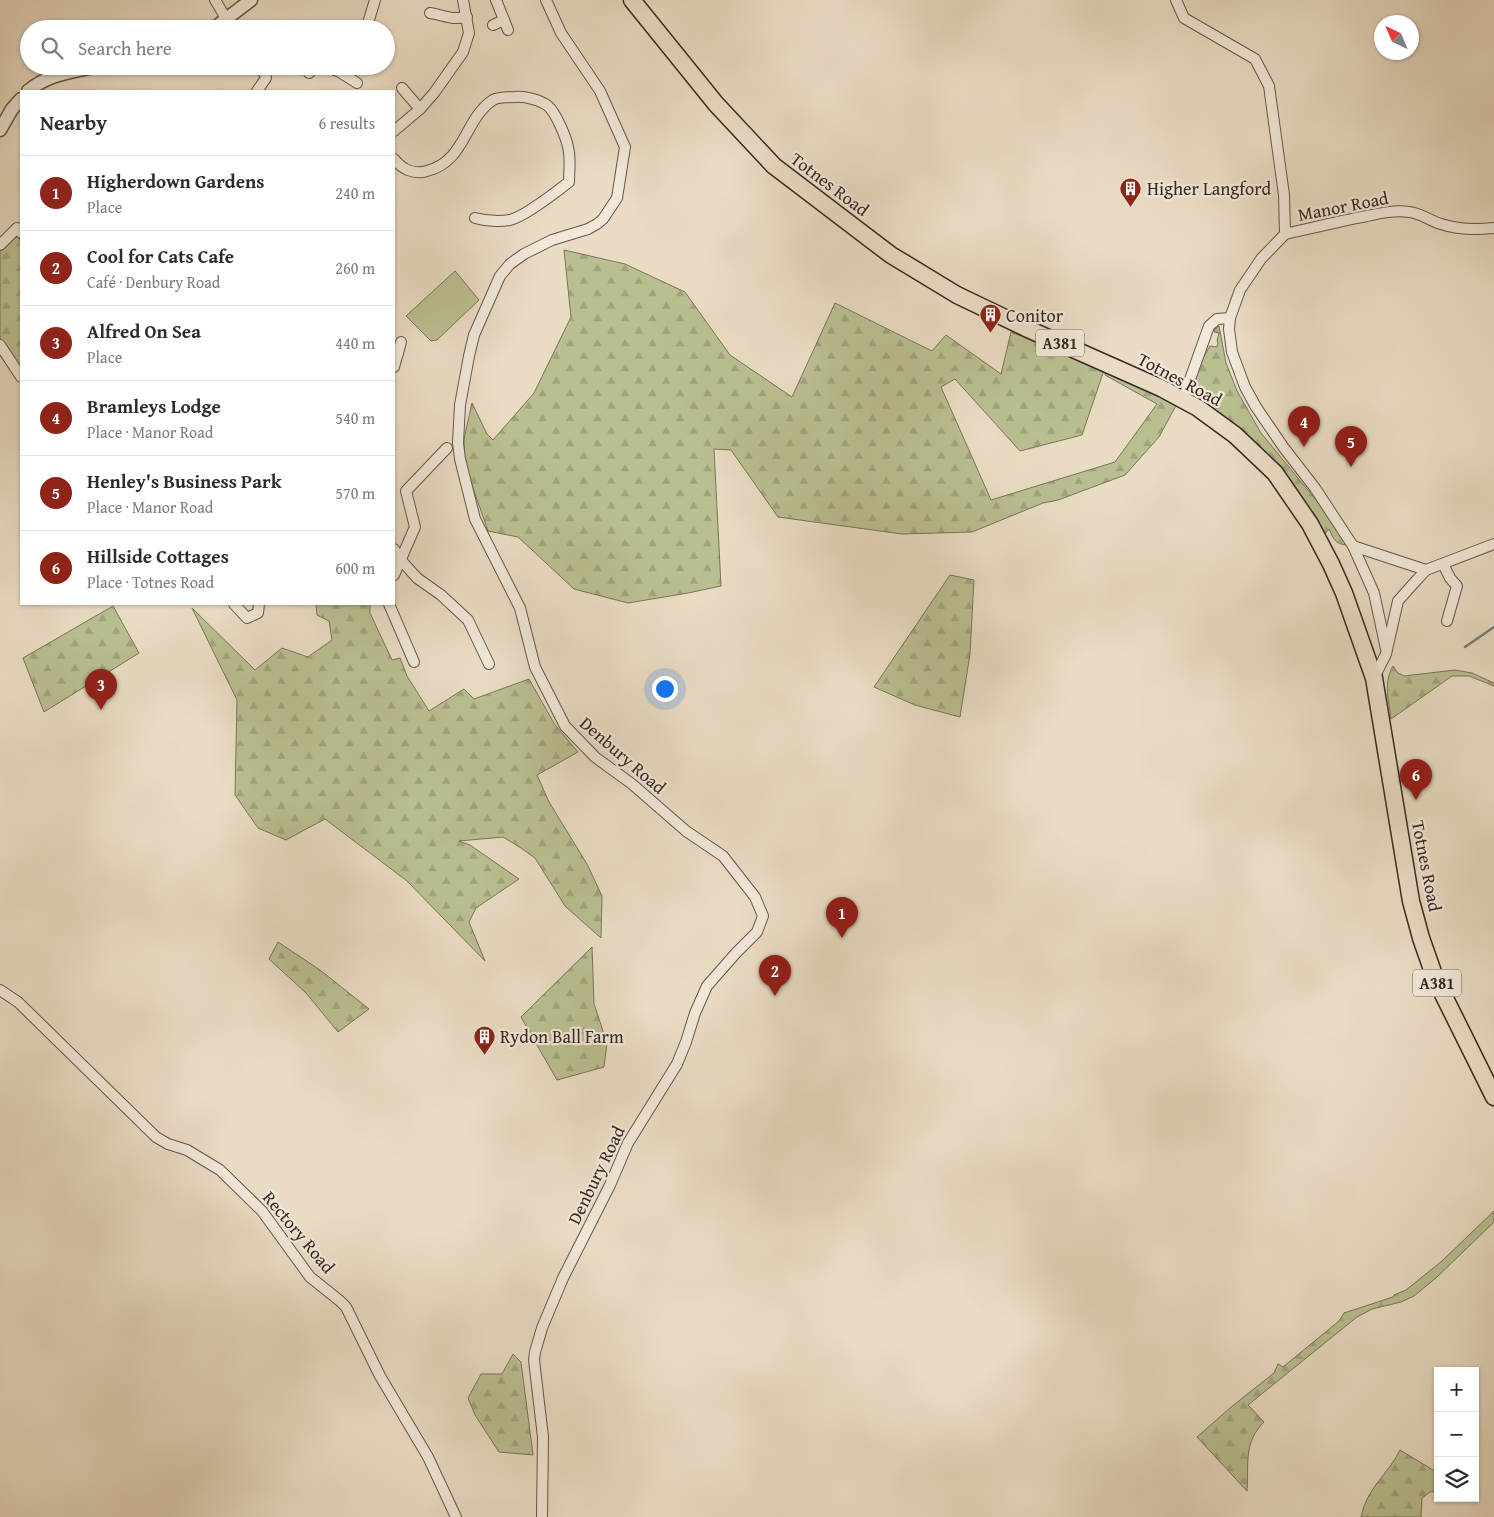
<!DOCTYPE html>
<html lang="en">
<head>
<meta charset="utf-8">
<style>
	body { margin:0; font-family:"Gentium Book Plus",serif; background:#f2f2f3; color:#2b2b33 }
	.controls { position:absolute; right:15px; bottom:15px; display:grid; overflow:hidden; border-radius:0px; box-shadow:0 1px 4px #0004 }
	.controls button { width:45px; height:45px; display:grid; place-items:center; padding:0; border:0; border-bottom:1px solid #e1e1e2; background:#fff; color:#2b2b33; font:25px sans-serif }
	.compass { position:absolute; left:1374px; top:15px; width:45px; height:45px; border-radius:50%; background:#fff; box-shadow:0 1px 4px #0004; rotate:316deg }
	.you { position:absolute; left:664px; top:688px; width:18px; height:18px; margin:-12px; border:4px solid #fff; border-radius:50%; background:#1a73e8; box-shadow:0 0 0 8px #1a73e833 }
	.badge { display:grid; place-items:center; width:32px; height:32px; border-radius:50%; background:#8f2418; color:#fff; font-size:16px; font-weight:700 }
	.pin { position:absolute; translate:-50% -41px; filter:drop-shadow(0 1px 2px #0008) }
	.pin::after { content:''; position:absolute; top:26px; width:18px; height:15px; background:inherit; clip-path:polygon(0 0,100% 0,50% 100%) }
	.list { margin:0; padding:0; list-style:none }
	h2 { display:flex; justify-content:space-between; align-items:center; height:65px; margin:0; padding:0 20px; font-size:21px }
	h2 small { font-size:16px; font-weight:400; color:#7c7c81 }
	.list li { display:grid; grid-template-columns:32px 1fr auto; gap:15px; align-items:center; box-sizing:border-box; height:75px; padding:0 20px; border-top:1px solid #e1e1e2 }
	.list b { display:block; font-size:19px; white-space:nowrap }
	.list p { margin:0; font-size:16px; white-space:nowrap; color:#7c7c81 }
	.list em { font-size:16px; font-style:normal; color:#7c7c81 }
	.icon { flex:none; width:28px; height:28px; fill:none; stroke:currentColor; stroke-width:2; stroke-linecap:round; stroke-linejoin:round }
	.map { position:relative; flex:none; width:1494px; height:1517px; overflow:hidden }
	.search { position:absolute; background:#fff; box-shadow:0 1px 4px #0004; left:20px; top:20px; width:375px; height:55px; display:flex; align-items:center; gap:12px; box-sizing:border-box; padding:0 18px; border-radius:28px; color:#7c7c81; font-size:19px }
	.panel { position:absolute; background:#fff; box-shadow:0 1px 4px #0004; left:20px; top:90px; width:375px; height:515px; border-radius:0px }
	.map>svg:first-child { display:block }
	.grass { fill:#babf92; stroke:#78745a }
	.forest { fill:url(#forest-firs); stroke:#78745a }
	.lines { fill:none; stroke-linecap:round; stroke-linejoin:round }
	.stream { stroke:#72807d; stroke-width:2.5 }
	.minor-casing { stroke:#64564a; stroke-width:12 }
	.tertiary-casing { stroke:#64564a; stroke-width:15 }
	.primary-casing { stroke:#372922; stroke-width:19 }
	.minor { stroke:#f1e8d9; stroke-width:10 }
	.tertiary { stroke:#f1e8d9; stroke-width:12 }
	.primary { stroke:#eadcc4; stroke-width:16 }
	.labels { text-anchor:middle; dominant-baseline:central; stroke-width:4.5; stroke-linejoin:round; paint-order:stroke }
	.shield { fill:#f1e8d9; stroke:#6f6259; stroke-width:1 }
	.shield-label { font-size:16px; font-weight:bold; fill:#372922 }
	.street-label { font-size:18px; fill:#372922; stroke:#f1e8d9 }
	.poi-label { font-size:18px; fill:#372922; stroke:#f1e8d9; text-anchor:start }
</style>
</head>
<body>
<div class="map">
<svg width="1494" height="1517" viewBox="0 0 1494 1517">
	<defs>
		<pattern id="forest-firs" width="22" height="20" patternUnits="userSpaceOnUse" patternTransform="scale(1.25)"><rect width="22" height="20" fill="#babf92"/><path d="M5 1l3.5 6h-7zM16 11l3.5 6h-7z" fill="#a0a47e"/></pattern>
	</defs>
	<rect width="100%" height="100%" fill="#eadcc4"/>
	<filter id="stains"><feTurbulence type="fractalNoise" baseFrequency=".004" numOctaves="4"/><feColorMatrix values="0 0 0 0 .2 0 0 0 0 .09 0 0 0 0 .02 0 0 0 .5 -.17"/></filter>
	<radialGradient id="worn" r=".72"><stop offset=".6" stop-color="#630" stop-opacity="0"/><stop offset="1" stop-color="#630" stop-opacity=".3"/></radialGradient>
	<!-- grass -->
	<polygon class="grass" points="455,271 479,300 437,340 431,341 406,316"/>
	<!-- forest -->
	<g class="forest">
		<polygon points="12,235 19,238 21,241 21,371 0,340 0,249"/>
		<polygon points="564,250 625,264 685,292 730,355 792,397 835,303 932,351 946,335 1001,374 1011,332 1104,370 1082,435 1020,451 955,379 941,387 991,500 1115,462 1157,404 1105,375 1106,369 1179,400 1159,437 1125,475 1058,500 1043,503 972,532 902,534 778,517 731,450 714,449 721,586 688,593 628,603 574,589 518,537 488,531 464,462 464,439 472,403 487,434 493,440 534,393 571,317"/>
		<path d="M1219 326 1226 363 1237 391 1261 433 1325 511 1346 545C1335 544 1333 538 1329 529L1324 535 1317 522 1186 396 1194 374 1210 346 1217 347 1218 342 1217 341 1219 333 1214 332 1215 329Z"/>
		<polygon points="950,575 974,580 970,654 960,717 915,705 874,687"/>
		<polygon points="316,604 370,604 370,613 392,660 400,658 407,676 429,711 464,689 474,699 529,679 555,725 578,752 537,775 549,802 587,864 602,896 601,938 565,906 535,858 521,848 503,837 459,841 470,845 519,879 476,908 469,922 485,961 407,881 325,819 286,840 258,828 235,795 237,700 192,608 255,670 282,648 308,657 332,640 329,621 317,615"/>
		<polygon points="113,606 139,653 44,712 23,658"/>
		<path d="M1393 666 1398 673 1404 676 1455 670 1472 673 1494 683V686L1469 676H1452L1391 719C1389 701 1383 683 1393 666Z"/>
		<polygon points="278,942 320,970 369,1009 338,1032 306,993 269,959"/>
		<polygon points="592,947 594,1004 607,1043 604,1067 557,1080 521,1017"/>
		<path d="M1494 1211V1222L1437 1277 1414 1296 1401 1302 1372 1309 1357 1317 1248 1405 1264 1422C1243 1443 1249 1464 1247 1491L1197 1437 1230 1408 1274 1373 1278 1364 1283 1367 1339 1321 1344 1313 1393 1297 1394 1295 1406 1290 1442 1261Z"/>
		<polygon points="513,1354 521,1362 533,1455 499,1452 475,1415 468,1398 481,1374 502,1374"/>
		<path d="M1400 1450 1438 1473V1491L1430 1492 1422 1498 1421 1517H1361C1367 1487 1388 1475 1400 1450Z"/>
	</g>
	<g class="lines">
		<!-- stream -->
		<polyline class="stream" points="1465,647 1494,627"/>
		<defs>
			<g id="minor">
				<polyline points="215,0 227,20"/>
				<polyline points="496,0 508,30"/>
				<polyline points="1176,0 1184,18 1255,59 1269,86 1284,195 1285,234 1261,259 1240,290 1230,318 1229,329 1232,352 1245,387 1256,407 1284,448 1315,488 1353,546 1374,593 1386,649"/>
				<path d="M430 13C447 16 450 20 467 17"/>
				<polyline points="493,25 504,20"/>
				<polyline points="364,29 368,23 375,0"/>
				<polyline points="257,66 265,74 266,78 257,91"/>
				<polyline points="323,66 338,71"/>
				<polyline points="341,66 338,71 357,83"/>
				<polyline points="309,73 315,66"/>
				<polyline points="402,88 420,109"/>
				<polyline points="394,131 420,109 434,93 463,52 469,33 463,0"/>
				<path d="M394 159C402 169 414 175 427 171 466 161 464 119 493 100 498 97 509 97 515 97 525 96 540 100 548 106 556 113 566 137 568 147 571 158 569 171 569 182 556 192 526 216 510 220 499 222 487 221 475 218"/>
				<path d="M1285 234C1312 228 1340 221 1367 216 1381 213 1395 210 1409 212 1421 213 1430 221 1441 224 1459 230 1476 230 1494 228"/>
				<polyline points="0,245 17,228 21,233"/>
				<polyline points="0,345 21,377"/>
				<polyline points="394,349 398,353 401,342"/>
				<polyline points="394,367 398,353"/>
				<polyline points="1183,399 1209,326 1217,319 1230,318"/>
				<polyline points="1353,546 1426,570"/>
				<polyline points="394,549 400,559 417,578 441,595 468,620 489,664"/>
				<polyline points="1443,564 1450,578 1457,586 1447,621"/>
				<polyline points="394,575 415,527 406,491 447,448"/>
				<polyline points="234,604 247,618 258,613 259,604"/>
				<polyline points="389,604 414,662"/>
				<polyline points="1374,678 1386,654 1398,601 1414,583 1426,570 1494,544"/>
				<polyline points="0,990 18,1002 156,1137 168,1144 187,1150 220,1170 262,1211 310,1277 340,1301 346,1307 380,1376 428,1457 456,1517"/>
				<polyline points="542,1517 543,1437 534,1360 535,1352 542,1328 563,1278 610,1185 628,1143 677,1064 686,1042 695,1013 707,986 736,953 757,932 763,916 755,897 723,856 686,831 632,784 595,757 565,726 535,667 520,608 475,519 460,459 458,443 460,405 469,356 474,335 500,276 510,264 524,254 552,240 588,229 597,224 603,219 617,198 625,147 600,91 561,33 546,0"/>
			</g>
			<g id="tertiary">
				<polyline points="213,29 251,0"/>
				<path d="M28 91C50 73 70 73 97 66"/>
				<polyline points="0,130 12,109 21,99"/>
			</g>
			<polyline id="primary" points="632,0 716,104 774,166 891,255 957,295 1028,329 1161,388 1198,408 1235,435 1275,473 1310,524 1331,564 1344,593 1374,678 1411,901 1421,938 1435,978 1494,1097"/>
		</defs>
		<!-- minor casing -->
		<use href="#minor" class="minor-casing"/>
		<!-- tertiary casing -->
		<use href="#tertiary" class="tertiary-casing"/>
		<!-- primary casing -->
		<use href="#primary" class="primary-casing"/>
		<!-- minor -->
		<use href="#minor" class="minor"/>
		<!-- tertiary -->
		<use href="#tertiary" class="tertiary"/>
		<!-- primary -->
		<use href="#primary" class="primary"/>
	</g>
	<!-- icons -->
	<defs>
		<symbol id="building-pin" viewBox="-11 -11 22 30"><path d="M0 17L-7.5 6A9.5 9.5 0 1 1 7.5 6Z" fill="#8f2418" stroke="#f1e8d9"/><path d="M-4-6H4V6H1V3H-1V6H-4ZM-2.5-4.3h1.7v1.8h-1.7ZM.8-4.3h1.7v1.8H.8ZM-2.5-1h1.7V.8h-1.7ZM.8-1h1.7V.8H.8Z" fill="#fff"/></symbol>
	</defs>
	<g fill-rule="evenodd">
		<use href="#building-pin" x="1118" y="176" width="25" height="34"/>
		<use href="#building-pin" x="978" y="302" width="25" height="34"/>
		<use href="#building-pin" x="472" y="1024" width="25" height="34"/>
	</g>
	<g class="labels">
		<!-- shield labels -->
		<g class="shield">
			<rect x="1036" y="329.5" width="48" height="27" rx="4"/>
			<rect x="1413" y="969.5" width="48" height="27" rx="4"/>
		</g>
		<g class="shield-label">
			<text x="1060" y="343">A381</text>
			<text x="1437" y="983">A381</text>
		</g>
		<!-- street labels -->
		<g class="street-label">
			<text transform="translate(830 184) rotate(37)">Totnes Road</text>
			<text transform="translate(1343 206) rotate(-11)">Manor Road</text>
			<text transform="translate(1180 379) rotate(28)">Totnes Road</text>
			<text transform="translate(623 755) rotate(41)">Denbury Road</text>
			<text transform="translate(1427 866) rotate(79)">Totnes Road</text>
			<text transform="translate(596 1175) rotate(-64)">Denbury Road</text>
			<text transform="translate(299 1232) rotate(50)">Rectory Road</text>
		</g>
		<!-- poi labels -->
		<g class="poi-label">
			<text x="1147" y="188">Higher Langford</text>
			<text x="1006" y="315">Conitor</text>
			<text x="500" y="1036">Rydon Ball Farm</text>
		</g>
	</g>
	<rect width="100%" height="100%" filter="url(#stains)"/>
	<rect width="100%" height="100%" fill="url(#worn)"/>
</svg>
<div class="controls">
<button>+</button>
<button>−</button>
<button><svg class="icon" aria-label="layers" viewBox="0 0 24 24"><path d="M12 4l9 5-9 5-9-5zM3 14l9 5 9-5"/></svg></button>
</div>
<svg class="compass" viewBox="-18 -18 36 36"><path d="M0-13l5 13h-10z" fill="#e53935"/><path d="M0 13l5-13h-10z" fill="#7c7c81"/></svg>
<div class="you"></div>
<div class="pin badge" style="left:842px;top:938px">1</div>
<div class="pin badge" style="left:775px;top:996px">2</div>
<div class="pin badge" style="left:101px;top:710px">3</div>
<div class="pin badge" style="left:1304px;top:447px">4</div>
<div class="pin badge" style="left:1351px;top:467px">5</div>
<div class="pin badge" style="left:1416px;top:800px">6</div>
<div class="search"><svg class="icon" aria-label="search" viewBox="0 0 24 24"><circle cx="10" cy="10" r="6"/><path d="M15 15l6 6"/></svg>Search here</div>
<section class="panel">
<h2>Nearby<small>6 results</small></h2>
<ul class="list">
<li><span class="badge">1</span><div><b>Higherdown Gardens</b><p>Place</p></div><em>240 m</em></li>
<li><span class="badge">2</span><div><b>Cool for Cats Cafe</b><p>Café · Denbury Road</p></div><em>260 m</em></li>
<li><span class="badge">3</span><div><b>Alfred On Sea</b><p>Place</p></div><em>440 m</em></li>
<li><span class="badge">4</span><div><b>Bramleys Lodge</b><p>Place · Manor Road</p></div><em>540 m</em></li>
<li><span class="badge">5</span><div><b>Henley's Business Park</b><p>Place · Manor Road</p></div><em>570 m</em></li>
<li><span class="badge">6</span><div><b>Hillside Cottages</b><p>Place · Totnes Road</p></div><em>600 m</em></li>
</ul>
</section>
</div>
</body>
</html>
